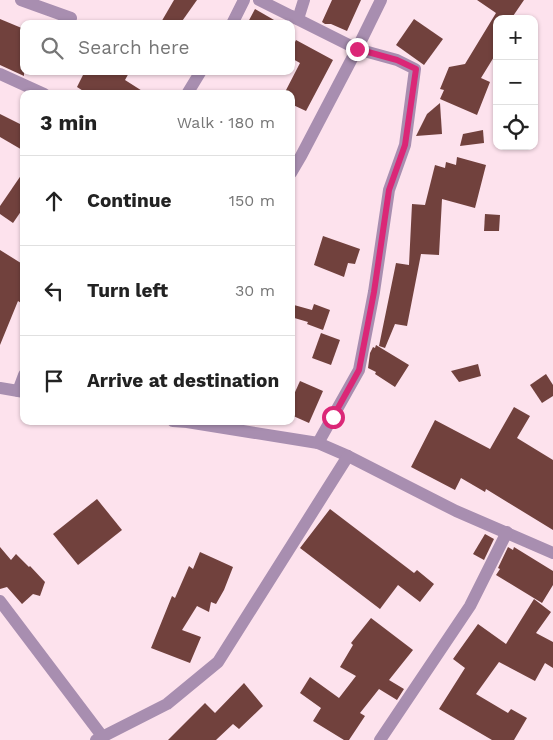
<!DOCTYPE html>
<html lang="en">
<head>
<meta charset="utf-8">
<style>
	body { margin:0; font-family:"Work Sans",sans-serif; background:#f6f6f6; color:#222 }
	.controls { position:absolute; right:15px; top:15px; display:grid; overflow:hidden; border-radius:10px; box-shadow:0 1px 4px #0004 }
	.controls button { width:45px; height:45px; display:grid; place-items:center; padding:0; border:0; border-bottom:1px solid #e0e0e0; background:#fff; color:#222; font:25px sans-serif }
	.stop { position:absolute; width:15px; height:15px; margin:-11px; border:4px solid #db2777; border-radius:50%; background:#fff }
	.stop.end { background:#db2777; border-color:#fff; box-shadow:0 1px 5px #0008 }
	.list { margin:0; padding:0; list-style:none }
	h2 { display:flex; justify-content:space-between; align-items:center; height:65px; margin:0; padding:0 20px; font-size:21px }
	h2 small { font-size:16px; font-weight:400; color:#767676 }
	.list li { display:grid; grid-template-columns:32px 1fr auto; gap:15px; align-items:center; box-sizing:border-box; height:90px; padding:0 20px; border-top:1px solid #e0e0e0 }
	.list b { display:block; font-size:19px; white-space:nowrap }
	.list em { font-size:16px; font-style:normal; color:#767676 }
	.icon { flex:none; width:28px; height:28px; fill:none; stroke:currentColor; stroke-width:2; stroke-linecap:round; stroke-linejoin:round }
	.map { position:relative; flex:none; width:553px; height:740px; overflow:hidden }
	.search { position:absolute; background:#fff; box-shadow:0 1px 4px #0004; left:20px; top:20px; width:275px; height:55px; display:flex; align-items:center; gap:12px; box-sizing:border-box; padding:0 18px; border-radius:10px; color:#767676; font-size:19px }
	.panel { position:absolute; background:#fff; box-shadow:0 1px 4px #0004; left:20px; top:90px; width:275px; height:335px; border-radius:10px }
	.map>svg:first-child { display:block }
	.building { fill:#71413d }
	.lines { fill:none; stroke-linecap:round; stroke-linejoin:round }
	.street { stroke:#a88eb0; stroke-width:12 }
	.route { stroke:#db2777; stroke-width:6 }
</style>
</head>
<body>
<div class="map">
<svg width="553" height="740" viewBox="0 0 553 740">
	<rect width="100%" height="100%" fill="#fde2ed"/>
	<!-- building -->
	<g class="building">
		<polygon points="174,0 197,0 180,24 160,24"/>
		<polygon points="332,0 361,0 347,31 331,24 325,24 322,22"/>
		<polygon points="477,0 524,0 511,19 497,19 497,52 481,78 490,82 477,115 440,99 444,90 440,89 449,67 465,64 496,13"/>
		<polygon points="255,9 281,24 247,24"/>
		<polygon points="0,19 24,29 24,76 0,65"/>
		<polygon points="414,19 443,39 424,65 396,45"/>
		<polygon points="296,40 333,60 306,111 291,104 291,94 284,94 300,63 291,58 291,50"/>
		<polygon points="85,71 130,71 125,80 147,94 88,94 77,87"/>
		<polygon points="440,103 442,134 416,136 427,114"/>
		<polygon points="0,114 24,126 24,151 0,137"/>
		<polygon points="483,130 484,143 460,146 463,134"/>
		<polygon points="457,157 486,165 475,208 442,199 439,255 421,254 407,326 395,324 385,348 379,346 396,263 409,265 412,204 425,205 435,165 445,168 446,162 456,165"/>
		<polygon points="24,171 24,207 13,223 0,214 0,206"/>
		<polygon points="485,214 500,215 499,231 484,231"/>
		<polygon points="323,236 360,249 355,264 348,263 344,277 314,265"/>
		<polygon points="0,250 24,265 24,305 18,301 0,345"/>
		<polygon points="314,304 330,310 323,330 307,324 308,322 291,317 291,312 294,305 312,310"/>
		<polygon points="321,333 340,340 331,365 312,358"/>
		<polygon points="376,345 409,365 395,387 375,374 376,372 368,368 370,353 373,347 375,348"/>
		<polygon points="478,364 481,376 459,382 451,371"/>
		<polygon points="546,374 553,385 553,396 542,403 530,385"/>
		<polygon points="300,381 323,391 309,423 291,415 291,401"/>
		<polygon points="514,407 530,416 517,438 553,460 553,530 486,489 485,492 461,478 455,490 411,467 435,420 490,449"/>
		<polygon points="97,499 122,530 78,565 53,534"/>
		<polygon points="330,509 414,573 417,570 434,584 420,602 398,585 380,609 300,548"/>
		<polygon points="485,534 494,539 484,560 473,554"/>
		<polygon points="0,547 11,560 16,554 29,567 30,566 45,582 40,596 33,594 22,604 7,587 0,589"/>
		<polygon points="508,547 513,550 514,547 553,571 553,585 542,603 496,575 500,569 498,568"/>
		<polygon points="200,552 233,567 224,590 216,604 211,602 209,612 197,606 182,630 201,637 190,663 151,648 172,596 175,598 189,566 193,569"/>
		<polygon points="534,599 551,612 536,633 553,642 553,668 545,663 535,681 499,662 476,694 508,713 511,709 527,718 514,740 492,740 439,709 465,668 453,659 478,624 506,644"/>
		<polygon points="371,618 413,650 389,680 404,689 397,700 379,689 360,713 365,716 349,740 344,740 313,721 321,708 300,693 310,677 339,698 356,676 340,667 353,645 351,643"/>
		<polygon points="244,683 263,706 239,729 233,724 216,740 168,740 205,703 215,713"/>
	</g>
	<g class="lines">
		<!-- street -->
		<g class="street">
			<polyline points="21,0 71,18"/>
			<polyline points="259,0 357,49 397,60 415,69 405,145 389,190 374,292 359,370 318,443"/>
			<polyline points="291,16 298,19 304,0"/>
			<polyline points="232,24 244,0"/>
			<polyline points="0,74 44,94"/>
			<polyline points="187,94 201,71"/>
			<polyline points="291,173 301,156 357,49 381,0"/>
			<polyline points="0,388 24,392"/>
			<polyline points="18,391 24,375"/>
			<polyline points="173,421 187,422 318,443 348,456 456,511 553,553"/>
			<polyline points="0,601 102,736"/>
			<polyline points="96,740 167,704 218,662 348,456"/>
			<polyline points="380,740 470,606 507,532"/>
		</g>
	</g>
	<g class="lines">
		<!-- route -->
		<polyline class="route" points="333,417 359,370 374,292 389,190 405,145 416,69 397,60 357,49"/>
	</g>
</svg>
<div class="controls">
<button>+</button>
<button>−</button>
<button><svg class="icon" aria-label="locate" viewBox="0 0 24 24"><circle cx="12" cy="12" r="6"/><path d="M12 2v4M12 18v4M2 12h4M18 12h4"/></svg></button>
</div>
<div class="stop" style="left:333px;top:417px"></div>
<div class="stop end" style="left:357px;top:49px"></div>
<div class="search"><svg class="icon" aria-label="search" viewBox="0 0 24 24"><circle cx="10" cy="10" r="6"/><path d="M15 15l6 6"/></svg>Search here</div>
<section class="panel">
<h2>3 min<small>Walk · 180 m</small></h2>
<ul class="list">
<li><svg class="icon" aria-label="ahead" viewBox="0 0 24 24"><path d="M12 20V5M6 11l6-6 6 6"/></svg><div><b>Continue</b></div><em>150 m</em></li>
<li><svg class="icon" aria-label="left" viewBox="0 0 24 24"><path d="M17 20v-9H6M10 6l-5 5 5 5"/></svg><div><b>Turn left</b></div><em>30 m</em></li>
<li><svg class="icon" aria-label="arrive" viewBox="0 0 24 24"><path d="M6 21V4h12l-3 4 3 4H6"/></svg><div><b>Arrive at destination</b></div></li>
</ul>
</section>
</div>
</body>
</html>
